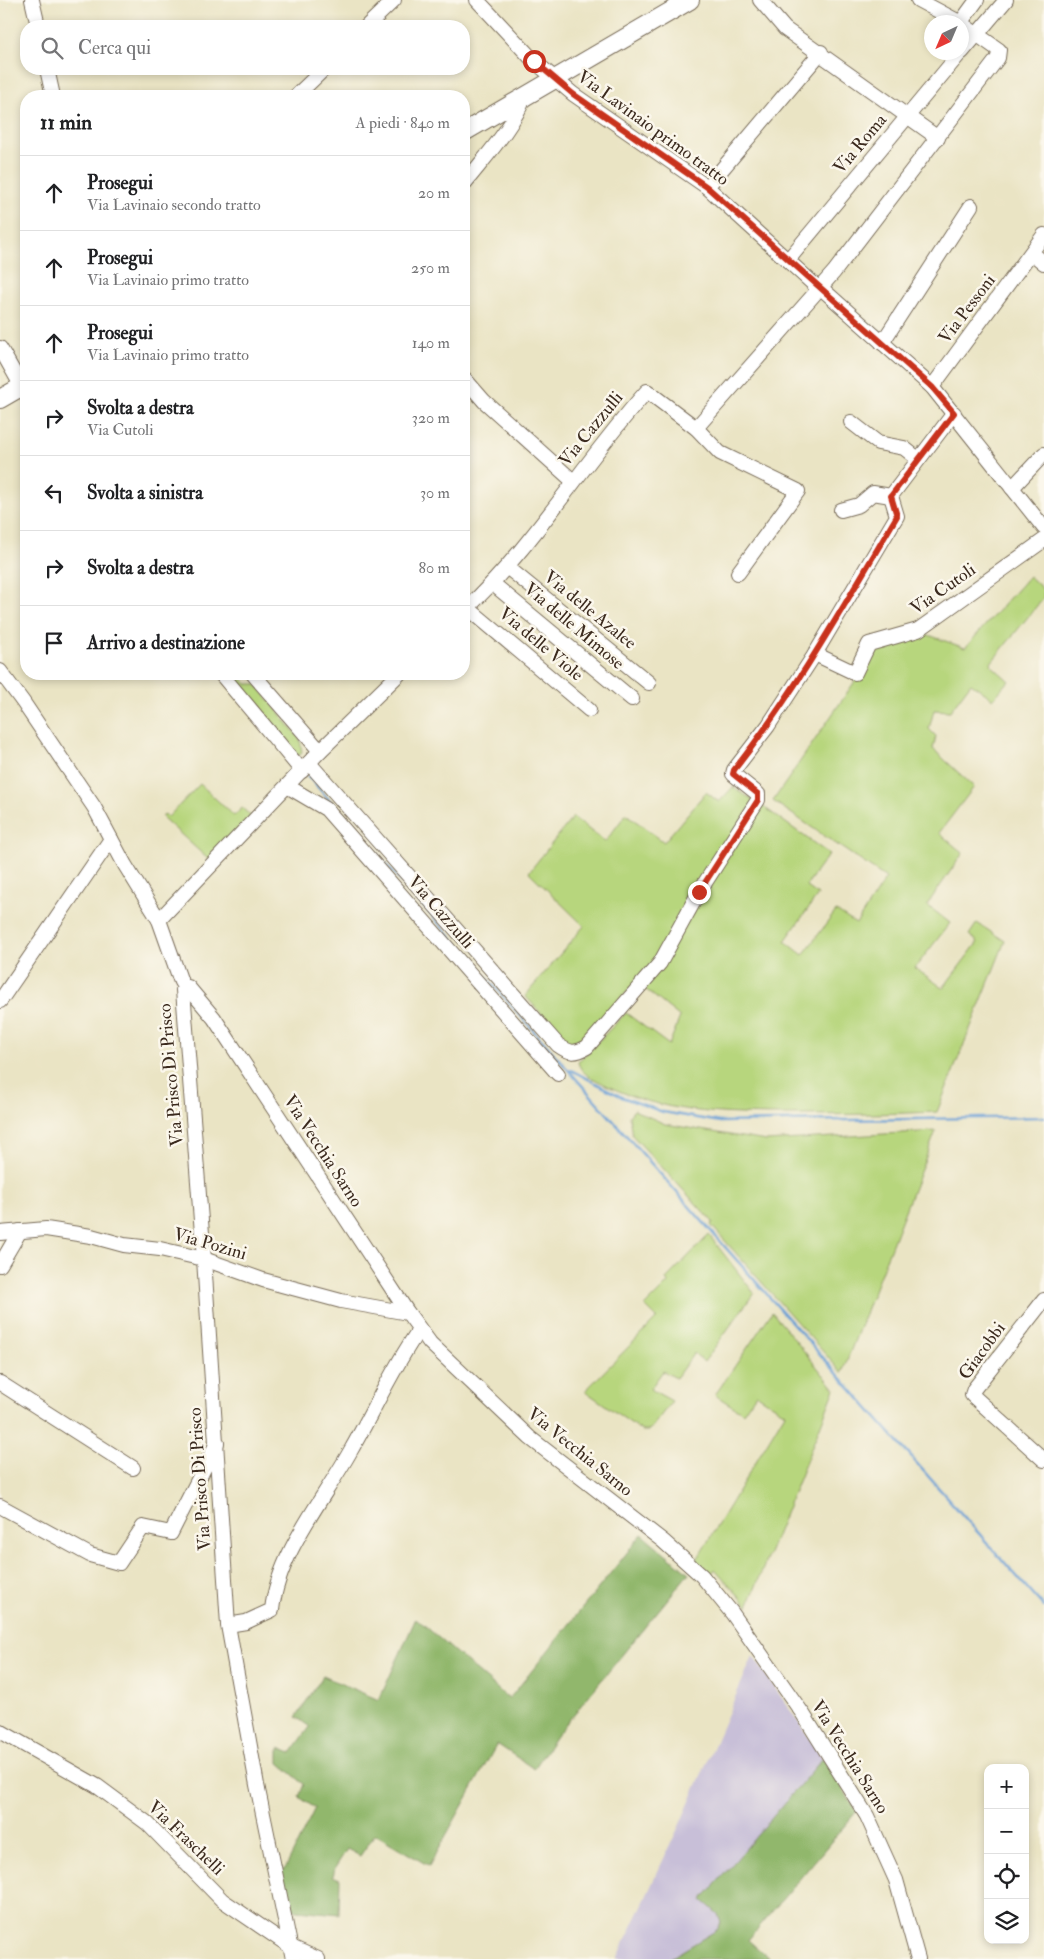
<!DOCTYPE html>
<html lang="it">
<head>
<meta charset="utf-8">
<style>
	body { margin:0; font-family:"IM FELL Double Pica",serif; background:#f2f2f2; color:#202124 }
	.controls { position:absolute; right:15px; bottom:15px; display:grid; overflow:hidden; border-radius:10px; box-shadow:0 2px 8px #0003 }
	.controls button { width:45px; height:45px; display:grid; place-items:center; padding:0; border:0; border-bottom:1px solid #e0e0e0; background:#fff; color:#202124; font:25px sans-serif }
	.compass { position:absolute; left:924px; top:15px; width:45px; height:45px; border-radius:50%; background:#fff; box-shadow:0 2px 8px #0003; rotate:224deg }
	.stop { position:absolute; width:15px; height:15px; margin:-11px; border:4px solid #c8321e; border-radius:50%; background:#fff }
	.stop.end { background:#c8321e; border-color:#fff; box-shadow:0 1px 5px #0008 }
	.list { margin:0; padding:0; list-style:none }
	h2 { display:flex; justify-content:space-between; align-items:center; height:65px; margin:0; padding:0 20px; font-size:21px }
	h2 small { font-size:16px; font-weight:400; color:#757577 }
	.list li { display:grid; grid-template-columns:32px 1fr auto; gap:15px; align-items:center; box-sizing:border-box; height:75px; padding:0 20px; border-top:1px solid #e0e0e0 }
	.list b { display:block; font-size:19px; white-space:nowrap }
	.list p { margin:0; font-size:16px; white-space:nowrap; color:#757577 }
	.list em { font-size:16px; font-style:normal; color:#757577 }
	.icon { flex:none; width:28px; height:28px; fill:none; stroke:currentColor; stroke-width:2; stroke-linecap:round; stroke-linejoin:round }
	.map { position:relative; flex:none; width:1044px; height:1959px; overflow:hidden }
	.search { position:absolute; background:#fff; box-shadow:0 2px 8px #0003; left:20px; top:20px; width:450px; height:55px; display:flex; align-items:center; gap:12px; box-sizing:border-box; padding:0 18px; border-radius:20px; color:#757577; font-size:19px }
	.panel { position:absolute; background:#fff; box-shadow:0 2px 8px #0003; left:20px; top:90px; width:450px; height:590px; border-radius:20px }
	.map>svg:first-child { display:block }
	.industrial { fill:#c8bfd8 }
	.green { fill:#b7d67d; stroke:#79804e }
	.forest { fill:#91b76c; stroke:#667045 }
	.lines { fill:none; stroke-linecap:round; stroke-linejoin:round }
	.stream { stroke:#669dd4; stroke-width:2.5 }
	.minor-casing { stroke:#786b58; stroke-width:16 }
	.major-casing { stroke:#786b58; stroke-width:20 }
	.minor { stroke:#fff; stroke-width:14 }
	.major { stroke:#fff; stroke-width:18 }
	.route { stroke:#c8321e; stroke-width:6 }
	.labels { text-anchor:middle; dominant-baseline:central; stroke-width:5; stroke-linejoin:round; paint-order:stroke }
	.street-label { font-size:18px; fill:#3b2a1e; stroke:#fbf7ec }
</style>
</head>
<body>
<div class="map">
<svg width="1044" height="1959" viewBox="0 0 1044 1959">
	<rect width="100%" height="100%" fill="#fbf7ec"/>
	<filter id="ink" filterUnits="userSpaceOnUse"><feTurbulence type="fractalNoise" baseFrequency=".02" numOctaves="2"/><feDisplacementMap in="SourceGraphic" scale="10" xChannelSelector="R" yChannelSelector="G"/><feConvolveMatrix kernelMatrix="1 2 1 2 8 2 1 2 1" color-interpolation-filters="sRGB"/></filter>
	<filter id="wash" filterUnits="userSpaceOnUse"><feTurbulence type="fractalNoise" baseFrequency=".0096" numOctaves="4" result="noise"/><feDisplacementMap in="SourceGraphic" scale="20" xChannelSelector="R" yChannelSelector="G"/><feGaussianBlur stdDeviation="1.12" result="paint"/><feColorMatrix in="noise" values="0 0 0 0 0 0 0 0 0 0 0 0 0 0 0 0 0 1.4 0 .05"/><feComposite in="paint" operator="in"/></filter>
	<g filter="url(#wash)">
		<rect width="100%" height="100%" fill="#eae4c4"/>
		<!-- industrial -->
		<polygon class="industrial" points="753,1656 823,1758 703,1900 718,1914 721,1923 717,1930 669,1959 617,1959 680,1824"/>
		<!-- green -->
		<g class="green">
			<path d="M1029 576 1044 590V597L990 664 1009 681 993 699 971 683 950 711 934 710 929 729 936 736 933 749 974 787 939 833 963 853 927 905 950 923 915 968 943 988 978 942 969 935 977 923 1005 941 937 1112C885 1114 833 1115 781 1115 720 1114 662 1113 606 1085 595 1079 581 1075 578 1062L626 1013 669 1045 680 1017 644 988 761 805 829 854 806 886 818 895 785 941 803 955 836 911 856 924 886 878 773 801 875 652 923 633 965 648Z"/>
			<polygon points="225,674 238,674 247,684 256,684 300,739 302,753 298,756"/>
			<polygon points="200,784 234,816 242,808 251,816 209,860 162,817 165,814 168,817"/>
			<polygon points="733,787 754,801 652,964 577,1047 572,1047 525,996 584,926 529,872 573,817 605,842 626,814 664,842 706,792 719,802"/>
			<polygon points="634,1110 665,1124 766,1141 936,1131 842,1373 711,1225 713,1222 632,1135 629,1116"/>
			<polygon points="709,1235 754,1293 704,1362 694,1353 676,1378 663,1371 650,1389 672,1401 649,1431 642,1431 585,1391 657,1318 645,1306 668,1283 666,1279"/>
			<polygon points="772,1312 835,1389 748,1606 715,1569 710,1576 696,1561 785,1413 756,1394 743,1413 715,1395"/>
		</g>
		<!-- forest -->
		<g class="forest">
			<polygon points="642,1534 689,1573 556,1736 534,1769 497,1744 429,1866 375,1834 360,1856 347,1849 335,1868 333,1876 340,1879 339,1914 287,1909 279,1870 285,1869 315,1808 299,1797 304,1784 279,1763 279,1748 291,1753 310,1727 296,1717 323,1676 379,1700 416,1618 509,1699"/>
			<polygon points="823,1758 857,1811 748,1940 770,1959 669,1959 717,1930 721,1923 718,1914 702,1900"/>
		</g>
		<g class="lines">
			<!-- stream -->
			<g class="stream">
				<polyline points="307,775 1044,1607"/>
				<polyline points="571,1070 622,1097 663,1112 720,1122 1044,1117"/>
			</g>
		</g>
	</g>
	<g filter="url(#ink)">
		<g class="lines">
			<defs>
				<g id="minor">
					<polyline points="32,0 38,26"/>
					<polyline points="477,0 534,61 573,94 707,187 819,289"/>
					<polyline points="760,0 785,29 938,138"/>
					<polyline points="918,0 959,22"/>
					<polyline points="961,22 977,0"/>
					<polyline points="367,26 394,0"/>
					<polyline points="962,52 1006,0"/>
					<polyline points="47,69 53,96"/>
					<polyline points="296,96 324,69"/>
					<path d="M464 184C485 157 513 128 525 95"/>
					<polyline points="707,187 821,52"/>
					<polyline points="1032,253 1044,263"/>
					<polyline points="788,260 961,52"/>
					<polyline points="820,287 932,387 1044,528"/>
					<polyline points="882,343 971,206"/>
					<polyline points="0,348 26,394"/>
					<polyline points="464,378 484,401 573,481"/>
					<polyline points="932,387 1044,235"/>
					<polyline points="851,422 878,443 904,448 918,459"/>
					<polyline points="696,428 834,272 998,58 999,50 962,24"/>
					<polyline points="1012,488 1044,454"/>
					<polyline points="891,496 897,516 815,654 855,673 869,644 918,630 1044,540"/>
					<polyline points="841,510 859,505 873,493 891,496 954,413"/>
					<polyline points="507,567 649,683"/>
					<polyline points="492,583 632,699"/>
					<polyline points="468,608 589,710"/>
					<path d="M464 611C534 546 583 462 647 391L696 428 720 453 798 491 738 573"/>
					<polyline points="0,671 23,702 94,807 125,865 159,920 181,982"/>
					<polyline points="221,674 302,771"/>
					<polyline points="253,674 320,751"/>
					<path d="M309 763 558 1045C569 1053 575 1054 587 1047L660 963 699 892 758 800V794L733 774 734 770 768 726 815 654"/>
					<polyline points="287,786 326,809 558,1074"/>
					<polyline points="159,920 320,751 399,674"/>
					<polyline points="188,987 214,1018 408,1313 430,1343 530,1438 663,1541 702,1576 732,1613 803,1714 867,1816 896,1880 918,1959"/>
					<polyline points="183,990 204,1259 228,1625 257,1785 293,1959"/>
					<polyline points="0,1001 111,839"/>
					<polyline points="0,1233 46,1229 91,1236 124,1245 160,1249 204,1259 263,1280 341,1301 408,1313"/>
					<polyline points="0,1265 20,1231"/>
					<polyline points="1044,1300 974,1389 972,1395 1044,1460"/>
					<polyline points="0,1383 133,1468"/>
					<polyline points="0,1506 90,1555 119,1563 143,1527 171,1533 217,1443"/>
					<path d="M228 1625 246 1622 272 1610C278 1553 324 1499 351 1450 374 1410 393 1367 419 1330"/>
					<polyline points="0,1731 97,1786 147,1823 222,1900 291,1947 318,1959"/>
				</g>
				<g id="major">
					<polyline points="464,132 690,0"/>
					<polyline points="0,399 26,384"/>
				</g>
			</defs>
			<!-- minor casing -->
			<use href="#minor" class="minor-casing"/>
			<!-- major casing -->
			<use href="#major" class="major-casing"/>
			<!-- minor -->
			<use href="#minor" class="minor"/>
			<!-- major -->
			<use href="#major" class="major"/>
		</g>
	</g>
	<g class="lines" filter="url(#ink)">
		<!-- route -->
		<path class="route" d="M534 61 573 94 707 187 932 387 954 413 891 496 897 516C846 602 797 690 734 770L733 774 758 794V800L699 892"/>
	</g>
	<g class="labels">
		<!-- street labels -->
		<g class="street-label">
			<text transform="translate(653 128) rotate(36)">Via Lavinaio primo tratto</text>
			<text transform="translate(860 144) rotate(-50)">Via Roma</text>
			<text transform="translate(967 309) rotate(-53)">Via Pessoni</text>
			<text transform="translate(591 429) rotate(-51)">Via Cazzulli</text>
			<text transform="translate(943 589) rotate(-35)">Via Cutoli</text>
			<text transform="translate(590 610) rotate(39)">Via delle Azalee</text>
			<text transform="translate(574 626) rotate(40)">Via delle Mimose</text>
			<text transform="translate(541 644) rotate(40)">Via delle Viole</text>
			<text transform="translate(441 912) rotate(49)">Via Cazzulli</text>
			<text transform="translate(171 1075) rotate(-95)">Via Prisco Di Prisco</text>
			<text transform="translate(323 1151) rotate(57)">Via Vecchia Sarno</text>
			<text transform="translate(210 1244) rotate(16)">Via Pozini</text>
			<text transform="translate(982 1351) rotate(-54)">Giacobbi</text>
			<text transform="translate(580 1452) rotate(39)">Via Vecchia Sarno</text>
			<text transform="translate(200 1479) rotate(-94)">Via Prisco Di Prisco</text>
			<text transform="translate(850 1757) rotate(58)">Via Vecchia Sarno</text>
			<text transform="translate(186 1838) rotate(44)">Via Fraschelli</text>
		</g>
	</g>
</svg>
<div class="controls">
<button>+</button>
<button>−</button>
<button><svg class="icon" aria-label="locate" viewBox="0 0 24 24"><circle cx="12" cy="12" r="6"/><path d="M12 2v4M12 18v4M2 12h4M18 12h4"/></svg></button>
<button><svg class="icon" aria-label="layers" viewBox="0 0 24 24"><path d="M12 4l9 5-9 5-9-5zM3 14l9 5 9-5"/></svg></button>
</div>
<svg class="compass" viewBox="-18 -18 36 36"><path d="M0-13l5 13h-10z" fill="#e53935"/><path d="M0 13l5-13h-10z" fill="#757577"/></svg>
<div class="stop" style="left:534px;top:61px"></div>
<div class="stop end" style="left:699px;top:892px"></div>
<div class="search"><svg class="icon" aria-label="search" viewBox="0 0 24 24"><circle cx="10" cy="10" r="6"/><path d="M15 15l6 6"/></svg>Cerca qui</div>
<section class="panel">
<h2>11 min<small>A piedi · 840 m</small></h2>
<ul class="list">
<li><svg class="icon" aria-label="ahead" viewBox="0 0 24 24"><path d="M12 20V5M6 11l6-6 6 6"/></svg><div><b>Prosegui</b><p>Via Lavinaio secondo tratto</p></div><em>20 m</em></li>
<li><svg class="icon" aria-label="ahead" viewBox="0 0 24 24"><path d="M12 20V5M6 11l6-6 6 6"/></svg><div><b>Prosegui</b><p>Via Lavinaio primo tratto</p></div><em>250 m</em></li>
<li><svg class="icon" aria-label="ahead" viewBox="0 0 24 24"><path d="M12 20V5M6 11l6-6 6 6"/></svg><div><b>Prosegui</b><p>Via Lavinaio primo tratto</p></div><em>140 m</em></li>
<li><svg class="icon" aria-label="right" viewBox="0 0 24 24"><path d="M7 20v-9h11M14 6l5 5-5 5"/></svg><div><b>Svolta a destra</b><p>Via Cutoli</p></div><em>320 m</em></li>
<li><svg class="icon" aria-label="left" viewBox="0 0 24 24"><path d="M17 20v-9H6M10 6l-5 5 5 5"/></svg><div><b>Svolta a sinistra</b></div><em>30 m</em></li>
<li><svg class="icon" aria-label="right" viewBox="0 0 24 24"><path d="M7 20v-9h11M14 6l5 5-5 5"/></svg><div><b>Svolta a destra</b></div><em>80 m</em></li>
<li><svg class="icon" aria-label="arrive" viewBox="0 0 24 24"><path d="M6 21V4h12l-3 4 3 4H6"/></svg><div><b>Arrivo a destinazione</b></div></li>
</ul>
</section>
</div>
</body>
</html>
